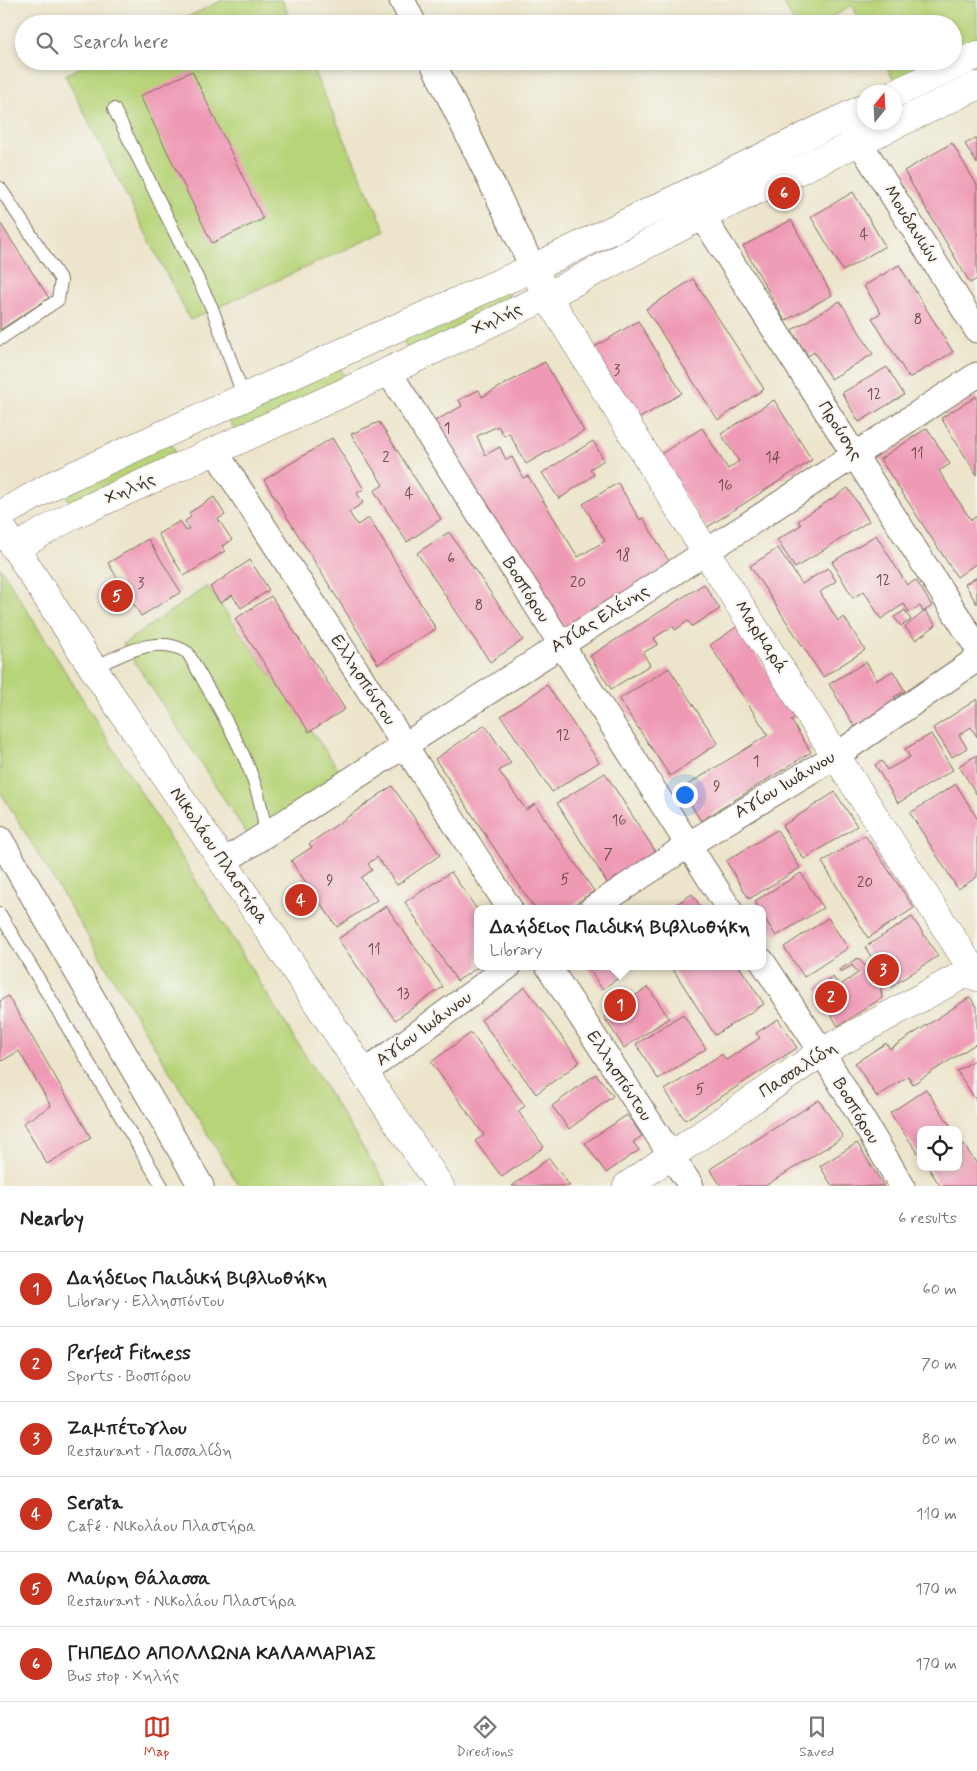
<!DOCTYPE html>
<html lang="en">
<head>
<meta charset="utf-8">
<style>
	body { margin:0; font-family:Mynerve,sans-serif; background:#f6f6f6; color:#222 }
	.controls { position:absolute; right:15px; bottom:15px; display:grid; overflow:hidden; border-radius:10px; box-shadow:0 2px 8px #0003 }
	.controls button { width:45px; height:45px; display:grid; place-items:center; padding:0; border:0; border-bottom:1px solid #e0e0e0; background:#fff; color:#222; font:25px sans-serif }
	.compass { position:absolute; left:857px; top:85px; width:45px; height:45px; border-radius:50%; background:#fff; box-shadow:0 2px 8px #0003; rotate:18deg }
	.you { position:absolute; left:684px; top:794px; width:18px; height:18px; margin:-12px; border:4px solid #fff; border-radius:50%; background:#1a73e8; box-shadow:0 0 0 8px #1a73e833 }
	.badge { display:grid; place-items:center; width:32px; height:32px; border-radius:50%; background:#c8321e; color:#fff; font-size:16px; font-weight:700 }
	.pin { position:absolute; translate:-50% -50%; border:2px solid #fff; box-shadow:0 1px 5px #0006 }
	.popup { position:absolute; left:474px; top:905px; width:292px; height:65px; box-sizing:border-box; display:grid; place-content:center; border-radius:10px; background:#fff; filter:drop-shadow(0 1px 4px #0005); font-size:16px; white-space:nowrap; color:#767676 }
	.popup b { font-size:19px; color:#222 }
	.popup::after { content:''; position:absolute; left:50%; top:100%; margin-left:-10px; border:10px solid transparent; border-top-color:#fff }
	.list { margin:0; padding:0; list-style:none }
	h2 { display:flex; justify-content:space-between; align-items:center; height:65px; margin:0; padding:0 20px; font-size:21px }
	h2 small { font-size:16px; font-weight:400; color:#767676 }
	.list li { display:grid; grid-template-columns:32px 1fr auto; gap:15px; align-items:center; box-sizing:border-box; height:75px; padding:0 20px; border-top:1px solid #e0e0e0 }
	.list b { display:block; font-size:19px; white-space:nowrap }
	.list p { margin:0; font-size:16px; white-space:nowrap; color:#767676 }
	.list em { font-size:16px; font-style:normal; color:#767676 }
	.icon { flex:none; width:28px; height:28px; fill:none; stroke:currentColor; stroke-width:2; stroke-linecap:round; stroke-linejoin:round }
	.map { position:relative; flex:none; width:977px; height:1186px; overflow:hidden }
	.search { position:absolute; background:#fff; box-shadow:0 2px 8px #0003; left:15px; right:15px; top:15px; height:55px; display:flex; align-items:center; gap:12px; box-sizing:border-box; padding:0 18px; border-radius:28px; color:#767676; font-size:19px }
	.sheet { height:515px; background:#fff }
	nav { display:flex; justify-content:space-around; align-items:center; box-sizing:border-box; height:70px; border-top:1px solid #e0e0e0; background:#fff; font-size:14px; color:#767676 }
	nav a { display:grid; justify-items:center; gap:2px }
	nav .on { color:#c8321e }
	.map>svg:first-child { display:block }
	.green { fill:#b8d479; stroke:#7a7f4c }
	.building { fill:#ef9ab5 }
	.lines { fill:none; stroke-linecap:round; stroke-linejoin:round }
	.lane-casing { stroke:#796b5b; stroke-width:14 }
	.street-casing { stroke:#796b5b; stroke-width:27 }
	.secondary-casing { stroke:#796b5b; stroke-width:29 }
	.lane { stroke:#fff; stroke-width:12 }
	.street { stroke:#fff; stroke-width:25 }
	.secondary { stroke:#fff; stroke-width:28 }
	.labels { text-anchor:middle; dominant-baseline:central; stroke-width:4; stroke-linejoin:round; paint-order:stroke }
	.number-label { font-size:15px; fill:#684644 }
	.street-label { font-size:18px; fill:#3b2a1e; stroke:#f6f6f2 }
</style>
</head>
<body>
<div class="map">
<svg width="977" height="1186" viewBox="0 0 977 1186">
	<rect width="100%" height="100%" fill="#f6f6f2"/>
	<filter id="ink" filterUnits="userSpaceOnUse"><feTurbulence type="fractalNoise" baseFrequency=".02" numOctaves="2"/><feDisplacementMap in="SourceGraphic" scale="10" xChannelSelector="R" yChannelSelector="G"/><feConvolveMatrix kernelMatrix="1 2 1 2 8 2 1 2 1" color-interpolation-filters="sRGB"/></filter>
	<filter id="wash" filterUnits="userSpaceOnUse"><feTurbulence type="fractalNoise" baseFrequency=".0096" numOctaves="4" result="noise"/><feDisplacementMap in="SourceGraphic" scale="20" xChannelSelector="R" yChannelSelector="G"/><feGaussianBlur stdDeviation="1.12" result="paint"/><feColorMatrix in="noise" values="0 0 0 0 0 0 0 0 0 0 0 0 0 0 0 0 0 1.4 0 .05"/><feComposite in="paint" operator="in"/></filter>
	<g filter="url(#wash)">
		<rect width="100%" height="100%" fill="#ece5cb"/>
		<!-- green -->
		<g class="green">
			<polygon points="223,0 282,0 292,24 173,24"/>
			<polygon points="782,0 977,0 977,46 953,57 953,24 862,24 852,5 821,24 795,24"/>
			<polygon points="94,61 309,61 386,231 190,320 65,75"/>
			<polygon points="883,61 945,61 896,84"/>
			<polygon points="502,280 519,314 415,364 397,329"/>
			<polygon points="336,357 351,393 241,442 220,403"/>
			<polygon points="166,435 185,468 79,519 60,485"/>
			<polygon points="0,567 387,1186 239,1186 0,791"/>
			<polygon points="207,586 343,775 249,837 123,644"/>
		</g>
		<g id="blocks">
			<!-- building -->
			<g class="building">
				<polygon points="192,71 263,219 212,243 140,96"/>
				<polygon points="977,138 977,164 965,144"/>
				<polygon points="952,143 977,185 977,279 970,283 904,171"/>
				<polygon points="853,192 885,246 843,271 811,217"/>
				<polygon points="791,220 832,295 785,321 743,246"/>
				<polygon points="0,223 49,298 0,330"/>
				<polygon points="899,265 953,352 909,378 872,318 881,313 864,286"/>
				<polygon points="693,279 764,389 718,420 646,309"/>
				<polygon points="840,301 873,354 831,379 814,352 808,356 792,330"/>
				<polygon points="638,321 682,393 635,421 591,349"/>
				<polygon points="545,362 584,431 526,464 509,433 504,436 498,426 477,436 485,455 500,447 506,460 512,457 523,478 528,476 578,557 605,541 583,504 618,483 640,520 643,518 673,568 562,635 431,423 462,406 459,400 479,390 482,397"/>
				<polygon points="887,367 904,395 859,422 842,393"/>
				<polygon points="977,396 977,475 941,418"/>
				<polygon points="774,400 812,460 706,528 659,455 702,428 728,469 739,461 721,434"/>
				<polygon points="379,422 441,519 407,542 374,491 383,485 351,434"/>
				<polygon points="927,428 950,464 939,471 971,520 977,516 977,563 957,577 880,459"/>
				<polygon points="332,438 364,489 357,493 363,503 349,512 357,525 369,518 436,629 378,664 264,480"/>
				<polygon points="593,441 604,460 590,469 594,475 559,499 542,473"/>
				<polygon points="848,488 869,521 795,568 777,540 801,525 798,521"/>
				<polygon points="214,497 225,515 218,519 232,540 222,546 225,551 184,576 158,534 180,521 186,531 189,529 185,521 191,517 189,513"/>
				<polygon points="449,532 523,640 490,662 417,553"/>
				<polygon points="876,535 907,585 916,580 932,606 923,612 920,606 909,612 904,604 881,619 864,591 853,598 832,562"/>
				<polygon points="148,539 181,592 141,616 108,563"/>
				<polygon points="778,548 802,584 828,568 836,581 820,592 838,621 844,617 865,650 823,677 750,566"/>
				<polygon points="250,560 269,590 241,608 232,595 220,603 210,587"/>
				<polygon points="977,577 977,604 965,584"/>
				<polygon points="704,584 720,609 692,626 688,621 675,630 673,626 654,638 658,644 643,653 650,665 611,689 590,656"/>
				<polygon points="271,596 345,709 309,732 235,619"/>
				<polygon points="905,610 911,620 901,626 894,617"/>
				<polygon points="925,611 936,625 916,640 905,627"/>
				<polygon points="738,626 796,716 791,720 811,752 701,821 681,789 768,735 710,645"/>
				<polygon points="866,662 877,680 893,671 905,691 894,697 898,703 856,729 829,684"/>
				<polygon points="669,668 718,743 670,776 619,699"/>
				<polygon points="547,685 599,762 552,792 501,716"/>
				<polygon points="977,699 977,737 971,727 959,735 967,748 952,757 933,728"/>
				<polygon points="485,725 511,763 499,771 526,810 535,804 594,891 568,909 535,909 435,759"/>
				<polygon points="931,734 953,770 898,803 875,765 882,761 887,770 910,757 905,749"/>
				<polygon points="977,755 977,795 959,766"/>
				<polygon points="605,773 657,854 608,884 557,803"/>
				<polygon points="956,784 977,818 977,877 958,889 910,813"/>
				<polygon points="392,786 440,855 397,885 377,857 368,864 372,870 361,878 377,900 337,927 291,861 312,847 309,844"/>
				<polygon points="835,792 857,826 804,859 782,826"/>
				<polygon points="777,830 800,868 749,899 726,861"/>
				<polygon points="865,835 914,908 868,938 822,862"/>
				<polygon points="451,872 478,911 478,966 480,966 457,981 405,902"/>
				<polygon points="801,873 823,908 776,936 762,914 762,909 759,909 755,901"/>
				<polygon points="692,894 702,909 669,909"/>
				<polygon points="386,906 443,987 395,1020 338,939"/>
				<polygon points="912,917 938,956 891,987 865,947"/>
				<polygon points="828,918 848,948 804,977 784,947"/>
				<polygon points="858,958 880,982 882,998 838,1026 815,989 833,977 839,986 858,973 852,965 841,972 839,970"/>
				<polygon points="587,966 637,966 602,989"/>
				<polygon points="671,966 739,966 764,1004 715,1035"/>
				<polygon points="525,987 580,1062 536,1094 481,1020"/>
				<polygon points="648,987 669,1018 624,1048 604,1017"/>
				<polygon points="8,996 91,1138 47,1164 23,1123 51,1106 19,1051 0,1062 0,1001"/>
				<polygon points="970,997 977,1008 977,1043 913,1084 908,1076 877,1097 855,1063 886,1043 890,1049"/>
				<polygon points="683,1014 706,1049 658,1079 636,1044"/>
				<polygon points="778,1019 797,1048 685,1120 665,1090 722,1054 726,1060 760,1038 756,1033"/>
				<polygon points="471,1033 525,1106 518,1111 544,1147 502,1177 475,1141 484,1135 431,1062"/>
				<polygon points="977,1058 977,1102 957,1071"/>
				<polygon points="596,1074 613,1096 569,1129 552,1106"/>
				<polygon points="926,1089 953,1130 921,1130 921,1157 890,1113"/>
				<polygon points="819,1100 843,1137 765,1186 721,1186 710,1169"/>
				<polygon points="627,1115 642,1136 633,1142 639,1150 606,1173 585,1143"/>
				<polygon points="958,1137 977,1164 977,1186 940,1186 928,1167 958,1167"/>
				<polygon points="857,1143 879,1178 884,1186 832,1186 820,1166"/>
				<polygon points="549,1158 570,1186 512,1186"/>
			</g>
		</g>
	</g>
	<g filter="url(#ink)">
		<use href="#blocks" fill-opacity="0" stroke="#796b5b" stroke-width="1"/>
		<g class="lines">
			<defs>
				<g id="lane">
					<polyline points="114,109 212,308 244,398"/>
					<polyline points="0,188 61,280 58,300 0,339"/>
					<path d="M93 668C123 654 158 633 188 653 218 708 262 772 265 835"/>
					<polyline points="0,914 162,1186"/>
				</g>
				<g id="street">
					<polyline points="402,0 414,24"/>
					<polyline points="432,61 533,268"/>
					<polyline points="848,124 977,330"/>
					<polyline points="702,216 977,647"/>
					<polyline points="388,371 729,909"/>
					<polyline points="215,451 510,909"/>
					<polyline points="0,839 201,1186"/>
					<polyline points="223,862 706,552 977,375"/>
					<polyline points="592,909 688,845 837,755 977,659"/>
					<polyline points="762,961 822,1052 902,1186"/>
					<polyline points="548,966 691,1186"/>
					<polyline points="364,1073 509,966"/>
				</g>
				<g id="secondary">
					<polyline points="894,94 977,55"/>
					<polyline points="539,280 547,296 706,552 977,977"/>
					<polyline points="0,515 55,484 374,338 533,268 864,108"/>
					<polyline points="6,534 93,668 440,1186"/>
					<polyline points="15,548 73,515 343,393 547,296 702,216 977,86"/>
					<polyline points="627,1186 822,1052 977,967"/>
				</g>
			</defs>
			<!-- lane casing -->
			<use href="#lane" class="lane-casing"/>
			<!-- street casing -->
			<use href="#street" class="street-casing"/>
			<!-- secondary casing -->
			<use href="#secondary" class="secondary-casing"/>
			<!-- lane -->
			<use href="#lane" class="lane"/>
			<!-- street -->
			<use href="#street" class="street"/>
			<!-- secondary -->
			<use href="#secondary" class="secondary"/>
		</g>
	</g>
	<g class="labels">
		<!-- number labels -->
		<g class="number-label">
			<text x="864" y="235">4</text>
			<text x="918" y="320">8</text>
			<text x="617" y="371">3</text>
			<text x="874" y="395">12</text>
			<text x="447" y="429">1</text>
			<text x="917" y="454">11</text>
			<text x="386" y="458">2</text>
			<text x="773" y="458">14</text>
			<text x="725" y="486">16</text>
			<text x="409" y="494">4</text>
			<text x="623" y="556">18</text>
			<text x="451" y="559">6</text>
			<text x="883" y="581">12</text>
			<text x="578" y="583">20</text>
			<text x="141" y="584">3</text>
			<text x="479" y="606">8</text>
			<text x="563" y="736">12</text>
			<text x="756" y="762">1</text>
			<text x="717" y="787">9</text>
			<text x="619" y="821">16</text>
			<text x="608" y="855">7</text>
			<text x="565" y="880">5</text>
			<text x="330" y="881">9</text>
			<text x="865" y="883">20</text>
			<text x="374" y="950">11</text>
			<text x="403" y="994">13</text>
			<text x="700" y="1090">5</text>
		</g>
		<!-- street labels -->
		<g class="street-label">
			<text transform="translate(911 224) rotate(58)">Μουδανιών</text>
			<text transform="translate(497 319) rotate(-25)">Χηλής</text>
			<text transform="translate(840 431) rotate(57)">Προύσης</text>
			<text transform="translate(130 489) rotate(-24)">Χηλής</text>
			<text transform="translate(526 590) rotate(58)">Βοσπόρου</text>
			<text transform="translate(600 619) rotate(-32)">Αγίας Ελένης</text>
			<text transform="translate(761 637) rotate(57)">Μαρμαρά</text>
			<text transform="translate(363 680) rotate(57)">Ελλησπόντου</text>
			<text transform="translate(785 785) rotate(-31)">Αγίου Ιωάννου</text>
			<text transform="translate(219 856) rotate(56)">Νικολάου Πλαστήρα</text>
			<text transform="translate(424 1029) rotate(-36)">Αγίου Ιωάννου</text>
			<text transform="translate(798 1070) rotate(-33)">Πασσαλίδη</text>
			<text transform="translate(619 1076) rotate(57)">Ελλησπόντου</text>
			<text transform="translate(856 1111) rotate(59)">Βοσπόρου</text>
		</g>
	</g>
</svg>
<div class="controls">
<button><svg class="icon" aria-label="locate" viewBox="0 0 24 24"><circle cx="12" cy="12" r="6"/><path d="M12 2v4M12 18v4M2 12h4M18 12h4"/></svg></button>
</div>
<svg class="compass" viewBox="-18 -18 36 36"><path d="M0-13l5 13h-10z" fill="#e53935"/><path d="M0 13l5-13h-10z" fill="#767676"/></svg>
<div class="you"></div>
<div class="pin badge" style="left:620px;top:1005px">1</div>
<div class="popup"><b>Δαήδειος Παιδική Βιβλιοθήκη</b>Library</div>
<div class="pin badge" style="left:831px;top:997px">2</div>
<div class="pin badge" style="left:883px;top:970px">3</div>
<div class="pin badge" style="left:301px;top:900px">4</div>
<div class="pin badge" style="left:117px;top:596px">5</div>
<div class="pin badge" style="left:784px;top:193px">6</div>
<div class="search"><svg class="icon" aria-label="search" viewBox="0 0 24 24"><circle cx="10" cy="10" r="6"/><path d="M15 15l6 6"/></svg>Search here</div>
</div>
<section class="sheet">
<h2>Nearby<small>6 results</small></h2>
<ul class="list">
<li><span class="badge">1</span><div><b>Δαήδειος Παιδική Βιβλιοθήκη</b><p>Library · Ελλησπόντου</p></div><em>60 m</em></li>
<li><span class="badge">2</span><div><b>Perfect Fitness</b><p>Sports · Βοσπόρου</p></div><em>70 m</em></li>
<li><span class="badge">3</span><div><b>Ζαμπέτογλου</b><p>Restaurant · Πασσαλίδη</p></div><em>80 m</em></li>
<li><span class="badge">4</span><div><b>Serata</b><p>Café · Νικολάου Πλαστήρα</p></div><em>110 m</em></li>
<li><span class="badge">5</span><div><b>Μαύρη Θάλασσα</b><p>Restaurant · Νικολάου Πλαστήρα</p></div><em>170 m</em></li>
<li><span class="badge">6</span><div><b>ΓΗΠΕΔΟ ΑΠΟΛΛΩΝΑ ΚΑΛΑΜΑΡΙΑΣ</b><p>Bus stop · Χηλής</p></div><em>170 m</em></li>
</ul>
</section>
<nav>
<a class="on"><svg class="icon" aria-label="map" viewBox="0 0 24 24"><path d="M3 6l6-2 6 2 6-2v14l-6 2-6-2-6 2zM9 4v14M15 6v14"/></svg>Map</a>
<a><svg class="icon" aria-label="directions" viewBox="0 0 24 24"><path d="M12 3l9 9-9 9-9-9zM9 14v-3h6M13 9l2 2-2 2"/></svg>Directions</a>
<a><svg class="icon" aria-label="saved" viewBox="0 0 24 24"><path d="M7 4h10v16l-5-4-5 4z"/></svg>Saved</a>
</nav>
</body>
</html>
